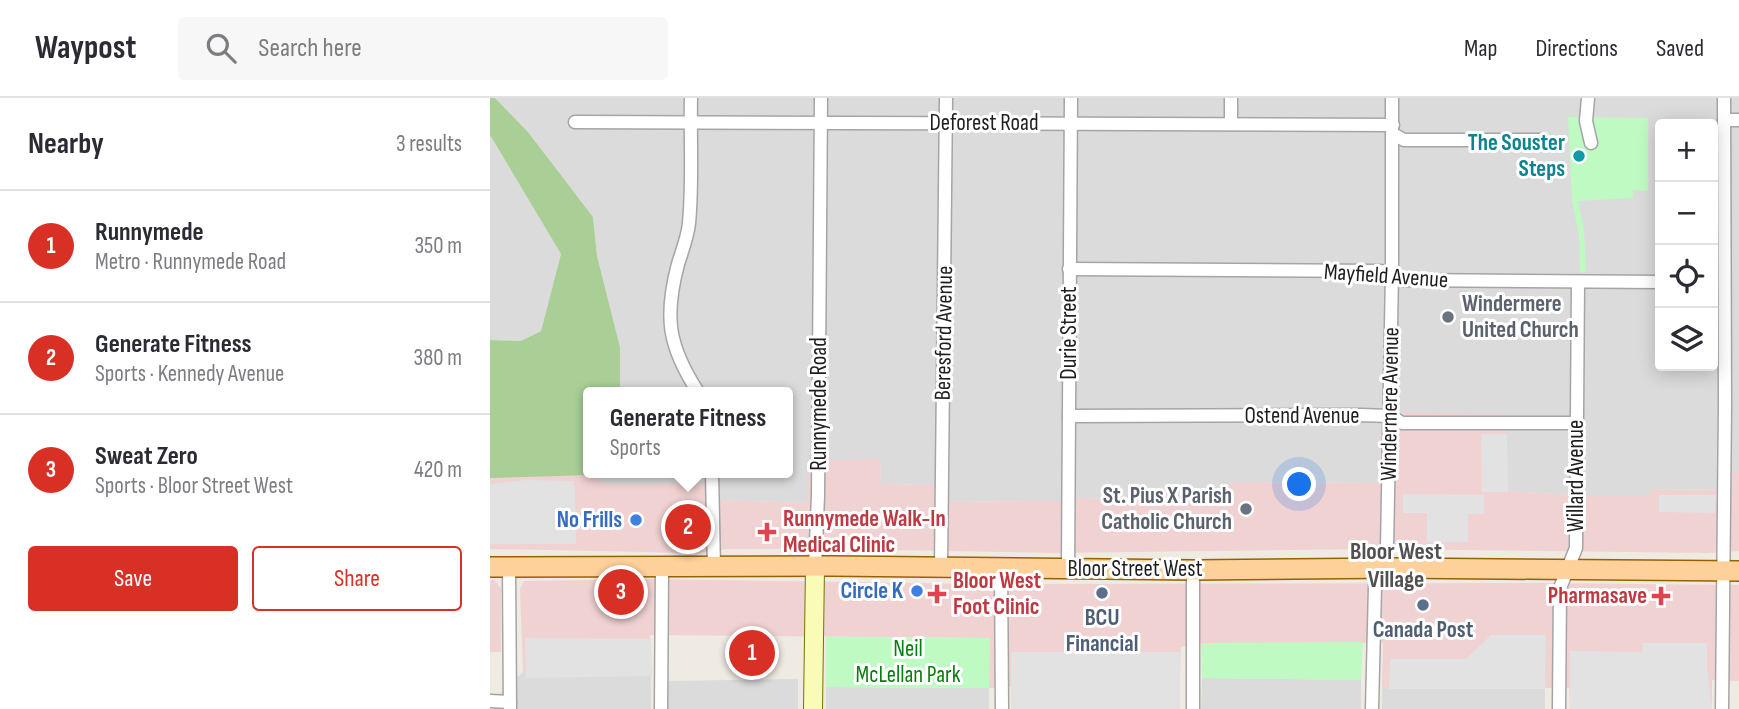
<!DOCTYPE html>
<html lang="en">
<head>
<meta charset="utf-8">
<style>
	body { margin:0; font-family:"Sofia Sans Condensed",sans-serif; background:#f7f7f7; color:#2b2b33 }
	.controls { position:absolute; right:21px; top:21px; display:grid; overflow:hidden; border-radius:7px; box-shadow:0 4px 18px #0003 }
	.controls button { width:63px; height:63px; display:grid; place-items:center; padding:0; border:0; border-bottom:2px solid #e1e1e2; background:#fff; color:#2b2b33; font:35px sans-serif }
	.you { position:absolute; left:810px; top:387px; width:24px; height:24px; margin:-18px; border:5px solid #fff; border-radius:50%; background:#1a73e8; box-shadow:0 0 0 10px #1a73e833 }
	.badge { display:grid; place-items:center; width:46px; height:46px; border-radius:50%; background:#d93025; color:#fff; font-size:23px; font-weight:700 }
	.pin { position:absolute; translate:-50% -50%; border:4px solid #fff; box-shadow:0 2px 7px #0006 }
	.popup { position:absolute; left:93px; top:289px; width:210px; height:91px; box-sizing:border-box; display:grid; place-content:center; border-radius:7px; background:#fff; filter:drop-shadow(0 2px 5px #0005); font-size:23px; white-space:nowrap; color:#7c7c81 }
	.popup b { font-size:26px; color:#2b2b33 }
	.popup::after { content:''; position:absolute; left:50%; top:100%; margin-left:-14px; border:14px solid transparent; border-top-color:#fff }
	.list { margin:0; padding:0; list-style:none }
	h2 { display:flex; justify-content:space-between; align-items:center; height:91px; margin:0; padding:0 28px; font-size:30px }
	h2 small { font-size:23px; font-weight:400; color:#7c7c81 }
	.list li { display:grid; grid-template-columns:46px 1fr auto; gap:21px; align-items:center; box-sizing:border-box; height:112px; padding:0 28px; border-top:2px solid #e1e1e2 }
	.list b { display:block; font-size:26px; white-space:nowrap }
	.list p { margin:0; font-size:23px; white-space:nowrap; color:#7c7c81 }
	.list em { font-size:23px; font-style:normal; color:#7c7c81 }
	.actions { display:flex; gap:14px; padding:21px 28px }
	.actions a { flex:1; padding:16px 0; border:2px solid #d93025; border-radius:7px; text-align:center; font-size:24px; color:#d93025 }
	.actions .main { background:#d93025; color:#fff }
	.icon { flex:none; width:38px; height:38px; fill:none; stroke:currentColor; stroke-width:2; stroke-linecap:round; stroke-linejoin:round }
	.map { position:relative; flex:none; width:1249px; height:611px; overflow:hidden }
	header { display:flex; align-items:center; gap:42px; box-sizing:border-box; height:98px; padding:0 35px; background:#fff; border-bottom:2px solid #e1e1e2 }
	header strong { font-size:33px }
	nav { display:flex; gap:38px; margin-inline-start:auto; font-size:24px }
	.search { width:490px; height:63px; background:#f7f7f7; display:flex; align-items:center; gap:18px; box-sizing:border-box; padding:0 24px; border-radius:7px; color:#7c7c81; font-size:26px }
	main { display:flex }
	aside { flex:1; background:#fff }
	.map>svg:first-child { display:block }
	.residential { fill:#dcdbdb; fill-rule:evenodd }
	.commercial { fill:#f0d2d2 }
	.forest { fill:#a9cf97 }
	.park { fill:#bffac2 }
	.parking { fill:#e2e2e2 }
	.lines { fill:none; stroke-linecap:round; stroke-linejoin:round }
	.street-casing { stroke:#a5a5a5; stroke-width:15 }
	.secondary-casing { stroke:#6d7702; stroke-width:20 }
	.primary-casing { stroke:#976100; stroke-width:22 }
	.street { stroke:#fff; stroke-width:12 }
	.secondary { stroke:#f9fbb6; stroke-width:18 }
	.primary { stroke:#fed09a; stroke-width:19 }
	.culture-dot { fill:#0f9aa8; stroke:#fff; stroke-width:2.5 }
	.worship-dot { fill:#6b7280; stroke:#fff; stroke-width:2.5 }
	.shop-dot { fill:#3f7fe0; stroke:#fff; stroke-width:2.5 }
	.health-dot { fill:#e0444e; stroke:#fff; stroke-width:2.5 }
	.service-dot { fill:#5c6f8a; stroke:#fff; stroke-width:2.5 }
	.labels { text-anchor:middle; dominant-baseline:central; stroke-width:6; stroke-linejoin:round; paint-order:stroke }
	.street-label { font-size:23px; fill:#1e1e1e; stroke:#fff }
	.culture-label { font-size:23px; font-weight:bold; fill:#0d838f; stroke:#fff; text-anchor:end }
	.worship-label { font-size:23px; font-weight:bold; fill:#5b616d; stroke:#fff; text-anchor:start }
	.health-label { font-size:23px; font-weight:bold; fill:#be3a42; stroke:#fff; text-anchor:start }
	.shop-label { font-size:23px; font-weight:bold; fill:#366cbe; stroke:#fff; text-anchor:end }
	.service-label { font-size:23px; font-weight:bold; fill:#4e5e75; stroke:#fff }
	.park-label { font-size:23px; fill:#097e10; stroke:#fff }
	.neighbourhood-label { font-size:24px; font-weight:bold; fill:#515151; stroke:#fff }
</style>
</head>
<body>
<header>
<strong>Waypost</strong>
<div class="search"><svg class="icon" aria-label="search" viewBox="0 0 24 24"><circle cx="10" cy="10" r="6"/><path d="M15 15l6 6"/></svg>Search here</div>
<nav><a>Map</a><a>Directions</a><a>Saved</a></nav>
</header>
<main>
<aside>
<h2>Nearby<small>3 results</small></h2>
<ul class="list">
<li><span class="badge">1</span><div><b>Runnymede</b><p>Metro · Runnymede Road</p></div><em>350 m</em></li>
<li><span class="badge">2</span><div><b>Generate Fitness</b><p>Sports · Kennedy Avenue</p></div><em>380 m</em></li>
<li><span class="badge">3</span><div><b>Sweat Zero</b><p>Sports · Bloor Street West</p></div><em>420 m</em></li>
</ul>
<div class="actions"><a class="main">Save</a><a>Share</a></div>
</aside>
<div class="map">
<svg width="1249" height="611" viewBox="0 0 1249 611">
	<rect width="100%" height="100%" fill="#efebe3"/>
	<!-- residential -->
	<g class="residential">
		<path d="M5 0H1249V374L1241 375 1242 392 1160 391V398H1096L1018 393 890 330 891 385 740 384V391L640 390 639 401 588 400 570 403 445 404V387L391 386 390 362 319 405 229 402V386H114L104 377 105 375H298V294H130V249L107 158 103 119 38 34ZM1170 26H1223V268H1170Z"/>
		<polygon points="0,37 71,156 51,233 31,243 0,242"/>
		<polygon points="33,574 161,576 161,611 0,611 0,597 9,596"/>
		<polygon points="712,580 871,582 871,611 711,611"/>
		<polygon points="308,581 308,611 177,611 177,583"/>
		<polygon points="336,589 499,590 499,611 336,611"/>
		<polygon points="892,590 1055,591 1055,611 892,611"/>
	</g>
	<!-- commercial -->
	<g class="commercial">
		<polygon points="915,314 1016,317 1018,393 1096,398 1159,398 1160,391 1242,392 1241,374 1249,374 1249,453 1218,455 882,451 565,455 344,451 236,451 204,455 0,451 0,380 4,379 104,377 114,386 229,386 230,402 318,405 319,362 390,361 391,386 445,387 446,404 570,403 588,400 639,401 639,390 739,391 740,384 891,385 890,330"/>
		<polygon points="151,481 496,486 1053,485 1249,487 1249,583 1222,582 1222,611 1080,611 1079,590 892,590 893,545 712,545 691,549 690,580 499,590 499,540 160,537 161,576 33,574 30,491 34,483"/>
		<polygon points="0,482 4,482 11,490 11,554 0,554"/>
	</g>
	<!-- forest -->
	<polygon class="forest" points="0,0 5,0 38,34 103,119 107,158 130,249 130,294 98,294 98,375 105,375 104,377 0,380 0,242 31,243 51,233 71,156 0,37"/>
	<!-- park -->
	<g class="park">
		<polygon points="1078,19 1158,20 1158,93 1143,92 1143,100 1088,103 1094,132 1096,174 1090,175 1089,138 1082,102"/>
		<polygon points="336,539 500,540 499,590 336,589"/>
		<polygon points="873,544 871,582 712,580 711,545"/>
	</g>
	<!-- parking -->
	<g class="parking">
		<polygon points="991,336 1017,336 1018,394 992,394"/>
		<polygon points="36,382 83,383 85,390 86,446 0,446 0,386"/>
		<polygon points="913,396 994,397 994,416 978,416 978,444 937,444 937,415 913,415"/>
		<polygon points="1169,397 1226,397 1225,415 1169,414"/>
		<polygon points="1001,537 1056,537 1055,591 899,591 900,561 976,561"/>
		<polygon points="35,540 161,541 162,578 36,580"/>
		<polygon points="1153,545 1217,545 1217,568 1222,611 1080,611 1080,553 1152,554"/>
		<rect x="521" y="554" width="169" height="57"/>
	</g>
	<g class="lines">
		<defs>
			<g id="street">
				<path d="M201 0C200 41 203 84 199 125 198 138 192 153 188 166 174 219 178 248 208 294"/>
				<polyline points="1098,0 1096,23 1101,45"/>
				<polyline points="1234,22 1249,22"/>
				<polyline points="85,24 903,27"/>
				<polyline points="741,26 741,0"/>
				<polyline points="903,36 914,42 1052,42"/>
				<polyline points="579,171 888,173 902,174 914,182 1170,184"/>
				<polyline points="579,318 870,317 900,318 912,325 1086,325"/>
				<polyline points="222,375 224,470"/>
				<polyline points="19,468 20,611"/>
				<polyline points="325,469 328,398 331,0"/>
				<polyline points="451,469 456,0"/>
				<polyline points="511,471 512,611"/>
				<polyline points="578,471 581,0"/>
				<polyline points="0,603 20,604"/>
				<polyline points="171,611 172,470"/>
				<polyline points="703,611 703,472"/>
				<polyline points="882,611 885,488 897,451 902,174 902,0"/>
				<polyline points="1069,611 1070,490 1086,450 1088,184"/>
				<polyline points="1232,611 1235,307 1234,0"/>
			</g>
			<polyline id="secondary" points="323,611 325,469"/>
			<polyline id="primary" points="0,469 341,468 703,472 905,470 1249,473"/>
		</defs>
		<!-- street casing -->
		<use href="#street" class="street-casing"/>
		<!-- secondary casing -->
		<use href="#secondary" class="secondary-casing"/>
		<!-- primary casing -->
		<use href="#primary" class="primary-casing"/>
		<!-- street -->
		<use href="#street" class="street"/>
		<!-- secondary -->
		<use href="#secondary" class="secondary"/>
		<!-- primary -->
		<use href="#primary" class="primary"/>
	</g>
	<!-- markers -->
	<circle class="culture-dot" cx="1089" cy="58" r="7"/>
	<g class="worship-dot">
		<circle cx="958" cy="219" r="7"/>
		<circle cx="756" cy="411" r="7"/>
	</g>
	<g class="shop-dot">
		<circle cx="146" cy="422" r="7"/>
		<circle cx="427" cy="493" r="7"/>
	</g>
	<g class="health-dot">
		<path d="M273.5 423.5h7v7h7v7h-7v7h-7v-7h-7v-7h7z"/>
		<path d="M443.5 485.5h7v7h7v7h-7v7h-7v-7h-7v-7h7z"/>
		<path d="M1167.5 487.5h7v7h7v7h-7v7h-7v-7h-7v-7h7z"/>
	</g>
	<g class="service-dot">
		<circle cx="612" cy="495" r="7"/>
		<circle cx="933" cy="507" r="7"/>
	</g>
	<g class="labels">
		<!-- street labels -->
		<g class="street-label">
			<text x="494" y="25">Deforest Road</text>
			<text transform="translate(896 178) rotate(4)">Mayfield Avenue</text>
			<text transform="translate(454 235) rotate(-89)">Beresford Avenue</text>
			<text transform="translate(579 235) rotate(-90)">Durie Street</text>
			<text transform="translate(329 306) rotate(-90)">Runnymede Road</text>
			<text transform="translate(900 306) rotate(-89)">Windermere Avenue</text>
			<text x="812" y="318">Ostend Avenue</text>
			<text transform="translate(1086 378) rotate(-90)">Willard Avenue</text>
			<text x="645" y="471">Bloor Street West</text>
		</g>
		<!-- culture labels -->
		<g class="culture-label">
			<text x="1075" y="45">The Souster<tspan x="1075" dy="26">Steps</tspan></text>
		</g>
		<!-- worship labels -->
		<g class="worship-label">
			<text x="972" y="206">Windermere<tspan x="972" dy="26">United Church</tspan></text>
			<text x="742" y="398" text-anchor="end">St. Pius X Parish<tspan x="742" dy="26">Catholic Church</tspan></text>
		</g>
		<!-- health labels -->
		<g class="health-label">
			<text x="293" y="421">Runnymede Walk-In<tspan x="293" dy="26">Medical Clinic</tspan></text>
			<text x="463" y="483">Bloor West<tspan x="463" dy="26">Foot Clinic</tspan></text>
			<text x="1157" y="498" text-anchor="end">Pharmasave</text>
		</g>
		<!-- shop labels -->
		<g class="shop-label">
			<text x="132" y="422">No Frills</text>
			<text x="413" y="493">Circle K</text>
		</g>
		<!-- service labels -->
		<g class="service-label">
			<text x="612" y="520">BCU<tspan x="612" dy="26">Financial</tspan></text>
			<text x="933" y="532">Canada Post</text>
		</g>
		<!-- park labels -->
		<g class="park-label">
			<text x="418" y="551">Neil<tspan x="418" dy="26">McLellan Park</tspan></text>
		</g>
		<!-- neighbourhood labels -->
		<g class="neighbourhood-label">
			<text x="906" y="453">Bloor West<tspan x="906" dy="28">Village</tspan></text>
		</g>
	</g>
</svg>
<div class="controls">
<button>+</button>
<button>−</button>
<button><svg class="icon" aria-label="locate" viewBox="0 0 24 24"><circle cx="12" cy="12" r="6"/><path d="M12 2v4M12 18v4M2 12h4M18 12h4"/></svg></button>
<button><svg class="icon" aria-label="layers" viewBox="0 0 24 24"><path d="M12 4l9 5-9 5-9-5zM3 14l9 5 9-5"/></svg></button>
</div>
<div class="you"></div>
<div class="pin badge" style="left:262px;top:555px">1</div>
<div class="pin badge" style="left:198px;top:429px">2</div>
<div class="popup"><b>Generate Fitness</b>Sports</div>
<div class="pin badge" style="left:131px;top:494px">3</div>
</div>
</main>
</body>
</html>
